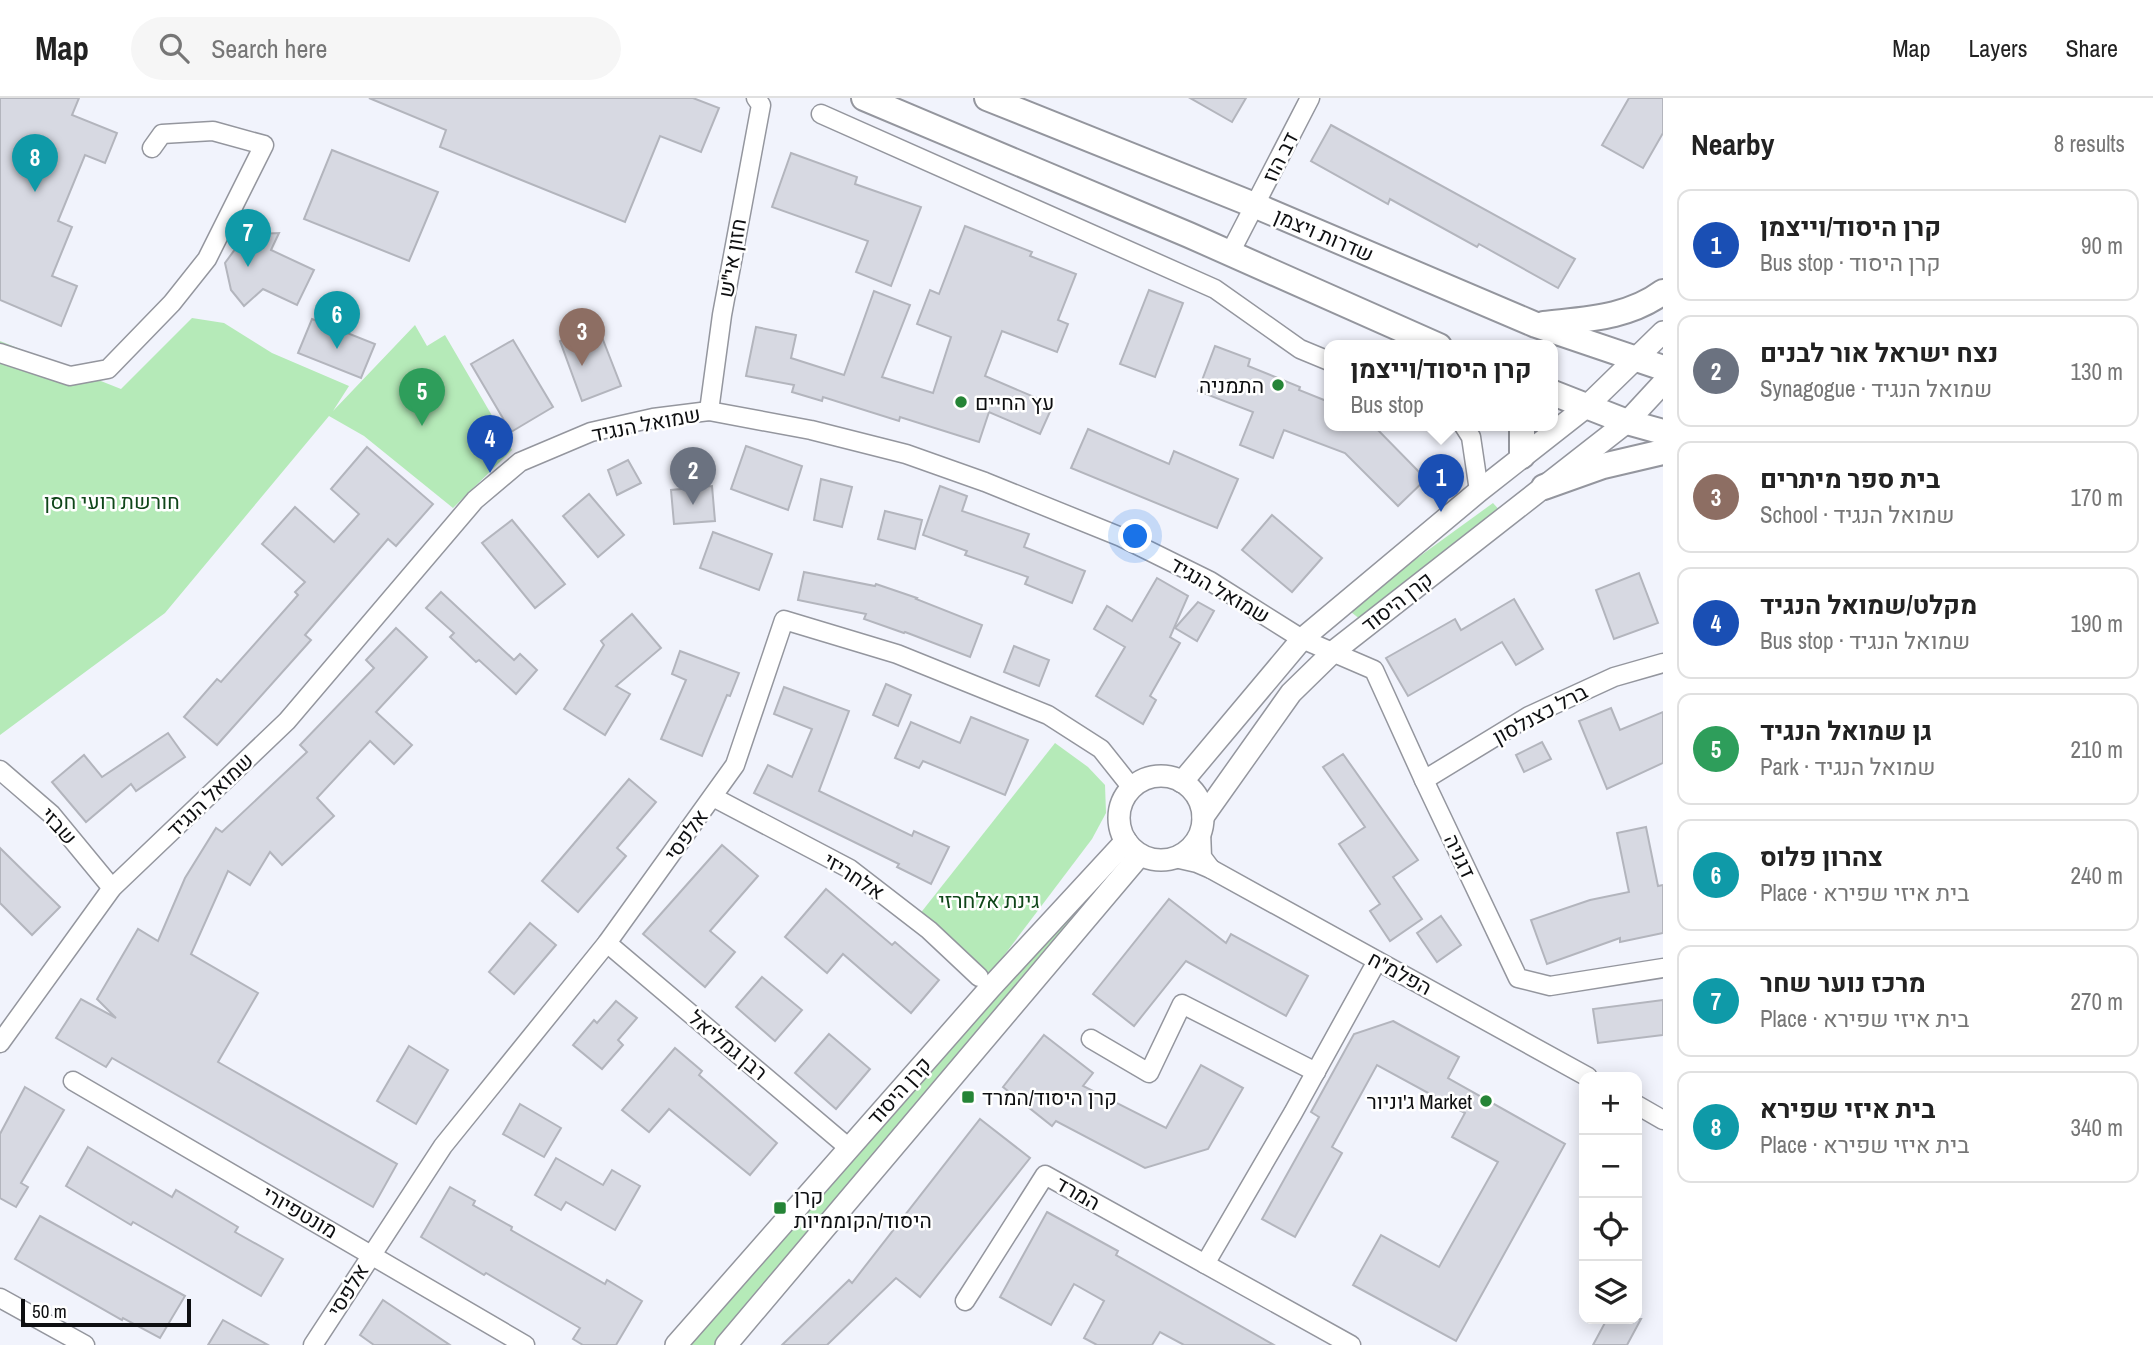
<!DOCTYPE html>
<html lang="en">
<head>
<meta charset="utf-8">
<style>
	body { margin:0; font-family:"Archivo Narrow",Heebo,sans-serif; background:#f6f6f6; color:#222 }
	.controls { position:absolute; right:21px; bottom:21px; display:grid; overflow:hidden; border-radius:14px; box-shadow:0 4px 18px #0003 }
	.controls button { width:63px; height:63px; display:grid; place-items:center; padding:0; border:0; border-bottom:2px solid #e0e0e0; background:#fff; color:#222; font:35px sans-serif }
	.scale { position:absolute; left:21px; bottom:18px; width:170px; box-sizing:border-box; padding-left:7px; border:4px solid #0e0f11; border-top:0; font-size:19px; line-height:24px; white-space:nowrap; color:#0e0f11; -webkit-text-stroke:5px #fff; paint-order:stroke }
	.you { position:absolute; left:1136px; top:439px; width:24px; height:24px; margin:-18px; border:5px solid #fff; border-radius:50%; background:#1a73e8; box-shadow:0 0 0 10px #1a73e833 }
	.badge { display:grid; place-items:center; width:46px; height:46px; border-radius:50%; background:#2563eb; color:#fff; font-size:23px; font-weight:700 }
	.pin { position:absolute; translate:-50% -58px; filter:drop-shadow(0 2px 4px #0008) }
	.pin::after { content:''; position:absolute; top:37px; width:24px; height:21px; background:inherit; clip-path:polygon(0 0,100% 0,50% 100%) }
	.popup { position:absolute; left:1324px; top:242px; width:234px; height:91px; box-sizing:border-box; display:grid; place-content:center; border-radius:14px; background:#fff; filter:drop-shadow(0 2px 5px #0005); font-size:23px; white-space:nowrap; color:#767676 }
	.popup b { font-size:26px; color:#222 }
	.popup::after { content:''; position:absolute; left:50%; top:100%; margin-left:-14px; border:14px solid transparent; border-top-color:#fff }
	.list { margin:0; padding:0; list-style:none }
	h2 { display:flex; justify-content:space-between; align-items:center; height:91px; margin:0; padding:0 28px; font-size:30px }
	h2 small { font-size:23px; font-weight:400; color:#767676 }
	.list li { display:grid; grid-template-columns:46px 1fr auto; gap:21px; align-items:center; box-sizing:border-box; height:112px; margin:0 14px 14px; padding:0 14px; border:2px solid #e0e0e0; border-radius:14px }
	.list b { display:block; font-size:26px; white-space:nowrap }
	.list p { margin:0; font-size:23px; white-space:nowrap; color:#767676 }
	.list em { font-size:23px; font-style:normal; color:#767676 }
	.icon { flex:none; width:38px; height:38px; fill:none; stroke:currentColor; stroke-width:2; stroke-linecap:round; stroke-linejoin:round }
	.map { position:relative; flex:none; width:1663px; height:1247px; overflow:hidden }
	header { display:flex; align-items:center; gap:42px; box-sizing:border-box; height:98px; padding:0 35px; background:#fff; border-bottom:2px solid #e0e0e0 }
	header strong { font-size:33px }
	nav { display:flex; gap:38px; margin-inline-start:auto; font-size:24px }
	.search { width:490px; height:63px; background:#f6f6f6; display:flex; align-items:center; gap:18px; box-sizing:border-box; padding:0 24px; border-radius:38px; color:#767676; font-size:26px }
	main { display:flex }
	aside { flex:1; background:#fff }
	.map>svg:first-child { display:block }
	.green { fill:#b5eab8 }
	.building { fill:#d7d9e2; stroke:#b3b5bd; stroke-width:2 }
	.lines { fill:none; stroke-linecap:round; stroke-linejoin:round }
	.minor-casing { stroke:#94969e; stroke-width:21 }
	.tertiary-casing { stroke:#94969e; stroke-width:24 }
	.secondary-casing { stroke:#94969e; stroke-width:28 }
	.minor { stroke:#fff; stroke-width:18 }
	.tertiary { stroke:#fff; stroke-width:21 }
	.secondary { stroke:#fff; stroke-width:24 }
	.poi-dot { fill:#258436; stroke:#fff; stroke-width:2.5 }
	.labels { text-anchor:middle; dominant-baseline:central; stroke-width:5; stroke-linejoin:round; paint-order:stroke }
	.street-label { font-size:21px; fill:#0e0f11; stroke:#fff }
	.poi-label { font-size:21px; fill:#0e0f11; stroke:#fff; text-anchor:start }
	.park-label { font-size:21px; fill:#0f4619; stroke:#fff }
</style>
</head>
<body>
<header>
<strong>Map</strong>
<div class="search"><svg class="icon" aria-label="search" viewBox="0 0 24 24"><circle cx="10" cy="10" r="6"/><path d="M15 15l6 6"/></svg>Search here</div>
<nav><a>Map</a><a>Layers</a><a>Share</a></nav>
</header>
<main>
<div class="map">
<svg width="1663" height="1247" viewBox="0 0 1663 1247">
	<rect width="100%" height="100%" fill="#f1f3fc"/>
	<!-- green -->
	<g class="green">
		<polygon points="192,220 224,225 272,255 349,288 333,313 415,227 427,248 445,237 512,352 453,410 364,338 329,318 165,515 0,637 0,243 121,291"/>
		<polygon points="1493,405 1501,414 1361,522 1351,514 1376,490"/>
		<polygon points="1055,645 1088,669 1105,687 1106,715 1092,741 990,876 919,817"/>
		<polygon points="1120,754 1128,760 720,1247 683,1247"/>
	</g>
	<!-- building -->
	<g class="building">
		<polygon points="0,0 79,0 72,17 117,35 105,65 85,57 58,123 72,129 52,178 77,188 61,228 0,202"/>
		<polygon points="369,0 693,0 719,10 701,54 660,38 625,124 440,49 446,32"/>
		<polygon points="1190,0 1246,0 1232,24"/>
		<polygon points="1629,0 1663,0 1663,35 1643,70 1602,47"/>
		<polygon points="1331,27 1575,161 1558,190 1479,146 1477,149 1390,101 1388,106 1311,63"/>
		<polygon points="332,52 438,94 409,163 304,121"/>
		<polygon points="791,55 857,79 855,86 921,109 891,188 856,174 868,143 772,109"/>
		<polygon points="965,128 1032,154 1030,158 1076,176 1058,222 1068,226 1057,254 1002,233 985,278 1053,307 1040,336 989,314 979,344 900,319 899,323 823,299 822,303 792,294 794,287 746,278 756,229 796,237 791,260 844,277 874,193 910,207 882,279 933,295 951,239 917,226 930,192 939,196"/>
		<polygon points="279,135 271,152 314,172 297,207 263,191 244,208 231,192 225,165 241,143 257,136"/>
		<polygon points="1149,192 1183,205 1155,279 1120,266"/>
		<polygon points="312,221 375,246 361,280 298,255"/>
		<polygon points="598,229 621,288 582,303 560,243"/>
		<polygon points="513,242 553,309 511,334 471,266"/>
		<polygon points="1215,248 1250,261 1248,268 1300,289 1299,292 1329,304 1329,328 1374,328 1426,381 1398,408 1345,355 1284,332 1273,360 1240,347 1253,314 1198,293"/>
		<polygon points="1088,331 1169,366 1174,353 1238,381 1217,430 1071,370"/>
		<polygon points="746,348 802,368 788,412 731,391"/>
		<polygon points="367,349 433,406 396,448 388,441 305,537 311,542 217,647 184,619 217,581 221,584 298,497 295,494 305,484 262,446 295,409 334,444 359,416 331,391"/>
		<polygon points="628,362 641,385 617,397 608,372"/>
		<polygon points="821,381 852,389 842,429 814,422"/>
		<polygon points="712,388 715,423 674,426 671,392"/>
		<polygon points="940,388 967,398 962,413 1029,436 1024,449 1085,473 1072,505 1025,486 1028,479 965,457 967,453 923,437"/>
		<polygon points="589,396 624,437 598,459 563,418"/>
		<polygon points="885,413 922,422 915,451 878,441"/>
		<polygon points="1272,417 1322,460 1292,494 1242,452"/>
		<polygon points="512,422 565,486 535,510 482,445"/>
		<polygon points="713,434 772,456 759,492 700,470"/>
		<polygon points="804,474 875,488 876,486 917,500 916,501 982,527 970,559 905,534 904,535 864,521 866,516 798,502"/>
		<polygon points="1639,475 1658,525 1614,541 1596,492"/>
		<polygon points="1157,480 1188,498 1170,539 1180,545 1150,598 1156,602 1143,626 1096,598 1125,549 1094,531 1107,508 1132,523"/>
		<polygon points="441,494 514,562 520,556 537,572 516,596 479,562 476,564 450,539 454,535 426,510"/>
		<polygon points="1514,501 1543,551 1516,567 1502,544 1408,598 1386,560 1455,521 1461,532"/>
		<polygon points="1198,504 1214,513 1197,543 1175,530"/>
		<polygon points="632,516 661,550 616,588 630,596 605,637 564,611 604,547 601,543"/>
		<polygon points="396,530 427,559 376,614 412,647 394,666 370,643 317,700 334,718 282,767 270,754 250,787 228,773 191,856 258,895 218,964 397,1066 373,1109 112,960 106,969 56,940 81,901 116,920 97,901 138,831 158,843 185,780 216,730 222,734 307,654 300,647 374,570 366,562"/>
		<polygon points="1014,548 1049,562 1039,588 1004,574"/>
		<polygon points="680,553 739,575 730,598 727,597 702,658 661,641 686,582 672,576"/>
		<polygon points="886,586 911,597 898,628 873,617"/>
		<polygon points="784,589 849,613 819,693 912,738 914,733 949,749 931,786 897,769 899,766 754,695 768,667 792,679 812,631 774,616"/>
		<polygon points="1611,610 1620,632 1663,614 1663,665 1607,691 1579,623"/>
		<polygon points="971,619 1028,642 1005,697 923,663 919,670 895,660 911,624 960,645"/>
		<polygon points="168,635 185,659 136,693 131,686 86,724 52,684 84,657 102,679"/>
		<polygon points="1542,644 1551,661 1524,674 1516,657"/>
		<polygon points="1343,656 1418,762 1393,779 1422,821 1390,843 1370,813 1380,806 1339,746 1365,729 1323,669"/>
		<polygon points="629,681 656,704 617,750 626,758 578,814 542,783"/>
		<polygon points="1646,729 1658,788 1663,787 1663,835 1620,844 1620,840 1547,866 1531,822 1590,802 1629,794 1617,735"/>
		<polygon points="722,747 758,778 710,833 735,854 705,889 643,836"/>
		<polygon points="0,750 60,809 32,837 0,805"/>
		<polygon points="826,791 892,847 895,844 939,882 911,915 843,856 827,875 785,839"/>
		<polygon points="1169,801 1226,845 1231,836 1308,878 1286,918 1186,863 1134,928 1093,896"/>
		<polygon points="1441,818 1461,847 1437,864 1417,835"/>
		<polygon points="530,825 556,847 514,896 489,874"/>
		<polygon points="762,879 802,912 775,943 736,909"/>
		<polygon points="1663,902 1663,937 1598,945 1593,911"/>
		<polygon points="616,903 637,920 618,942 623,947 602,971 573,947 594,922 597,925"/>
		<polygon points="1393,923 1459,959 1448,980 1565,1046 1456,1243 1353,1187 1381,1137 1439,1169 1498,1064 1452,1039 1465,1015 1377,967 1332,1049 1342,1055 1295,1139 1262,1121 1319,1019 1311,1014 1354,936"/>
		<polygon points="829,936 870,971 836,1011 795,975"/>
		<polygon points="1044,937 1093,975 1083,988 1166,1030 1201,967 1243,990 1208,1051 1145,1070 1056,1023 1052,1028 1003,989"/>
		<polygon points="409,948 448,972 416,1026 377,1003"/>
		<polygon points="675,950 702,973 699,977 777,1045 750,1077 669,1011 649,1034 622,1012"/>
		<polygon points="25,989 64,1012 21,1085 28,1089 16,1109 0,1100 0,1036"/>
		<polygon points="520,1006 561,1030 544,1059 503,1036"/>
		<polygon points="980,1021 1030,1060 920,1199 896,1180 827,1247 782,1247 849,1182 852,1185"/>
		<polygon points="88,1049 172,1099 176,1092 238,1129 235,1134 283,1161 261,1198 173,1147 133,1124 131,1127 66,1088"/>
		<polygon points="556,1060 603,1087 612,1072 640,1088 615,1132 566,1104 561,1112 535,1097"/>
		<polygon points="450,1089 475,1103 473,1107 512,1129 511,1132 605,1186 607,1182 642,1203 616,1247 583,1247 573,1241 580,1230 486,1175 484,1177 421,1139"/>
		<polygon points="1047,1114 1118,1153 1116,1157 1274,1247 1184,1247 1160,1234 1152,1247 1097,1247 1084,1240 1104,1203 1074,1186 1051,1227 1000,1199"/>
		<polygon points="40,1118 185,1198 160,1240 123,1220 122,1222 15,1161"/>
		<polygon points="383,1202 450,1247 374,1247 360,1237"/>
		<polygon points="1607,1221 1641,1221 1627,1247 1593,1247"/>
		<polygon points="223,1222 268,1247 208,1247"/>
	</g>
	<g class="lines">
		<defs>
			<g id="minor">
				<polyline points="821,16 1215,191 1300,251 1329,263"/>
				<polyline points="1230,155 1310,0"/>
				<polyline points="0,255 70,278 108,271 172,205 207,161 264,47 213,33 162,36 152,50"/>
				<polyline points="709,313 722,217 761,7 756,0"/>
				<polyline points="1464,328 1471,339 1479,393"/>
				<polyline points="0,672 51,716 112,790"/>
				<polyline points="1424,682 1529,618 1614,579 1663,565"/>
				<polyline points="713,699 850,771 929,832 979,879"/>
				<polyline points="1201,733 1202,759 1211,771"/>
				<polyline points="1175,760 1197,765 1211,771 1588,979"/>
				<polyline points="607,845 849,1050"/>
				<polyline points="1091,941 1149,975 1182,906 1316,974"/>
				<polyline points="0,945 112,790 287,623 475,402 520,364 591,334 653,320 709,313 811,332 906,356 985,384 1121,439 1210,483 1302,541 1374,572 1424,682 1518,880 1550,888 1663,870"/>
				<polyline points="73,983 525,1247"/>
				<polyline points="1637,1007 1663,1022"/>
				<polyline points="1205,1166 1293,1015 1377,863"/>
				<polyline points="0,1200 85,1247"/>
				<polyline points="965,1203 1045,1077 1351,1247"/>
				<polyline points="313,1247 443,1048 607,845 735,667 784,522 897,556 1048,617 1101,651 1132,690"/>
			</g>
			<g id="tertiary">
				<circle cx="1161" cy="720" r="42"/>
				<polyline points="1182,684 1302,541 1479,393 1586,309 1663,234"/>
				<polyline points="1203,719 1291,595 1333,554 1627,324 1663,285"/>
				<polyline points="676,1247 991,889 1126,743"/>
				<polyline points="726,1247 1140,757"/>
			</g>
			<g id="secondary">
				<polyline points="864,0 1189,137 1439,248"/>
				<polyline points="987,0 1254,107 1536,227 1663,270"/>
				<path d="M1544 226C1586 221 1628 220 1663 194"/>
				<polyline points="1553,295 1627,324 1663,334"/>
				<polyline points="1522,358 1522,328"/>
				<polyline points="1544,389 1603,368 1663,354"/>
			</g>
		</defs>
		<!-- minor casing -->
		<use href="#minor" class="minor-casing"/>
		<!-- tertiary casing -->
		<use href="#tertiary" class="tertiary-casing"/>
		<!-- secondary casing -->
		<use href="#secondary" class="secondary-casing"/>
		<!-- minor -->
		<use href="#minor" class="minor"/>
		<!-- tertiary -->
		<use href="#tertiary" class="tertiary"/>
		<!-- secondary -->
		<use href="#secondary" class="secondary"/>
	</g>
	<!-- markers -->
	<g class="poi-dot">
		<circle cx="1278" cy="287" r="7"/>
		<circle cx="961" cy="304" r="7"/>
		<rect x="961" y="992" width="14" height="14" rx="3.5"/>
		<circle cx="1486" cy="1003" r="7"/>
		<rect x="773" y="1103" width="14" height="14" rx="3.5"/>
	</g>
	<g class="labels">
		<!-- street labels -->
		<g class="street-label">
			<text transform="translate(1280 59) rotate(-63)">דב הוז</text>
			<text transform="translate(1324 137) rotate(23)">שדרות ויצמן</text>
			<text transform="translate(732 160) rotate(-80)">חזון אי"ש</text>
			<text transform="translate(646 326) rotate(-11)">שמואל הנגיד</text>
			<text transform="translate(1220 492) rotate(30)">שמואל הנגיד</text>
			<text transform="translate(1397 504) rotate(-38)">קרן היסוד</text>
			<text transform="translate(1540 616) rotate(-28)">ברל כצנלסון</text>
			<text transform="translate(210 697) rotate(-44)">שמואל הנגיד</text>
			<text transform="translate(59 728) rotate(48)">שבזי</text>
			<text transform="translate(686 737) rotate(-54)">אלפסי</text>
			<text transform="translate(1460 758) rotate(65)">דגניה</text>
			<text transform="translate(854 778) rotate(33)">אלחריזי</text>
			<text transform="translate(1400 875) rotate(28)">הפלמ"ח</text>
			<text transform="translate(728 947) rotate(40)">רבן גמליאל</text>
			<text transform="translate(899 993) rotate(-48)">קרן היסוד</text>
			<text transform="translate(1078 1095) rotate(29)">המרד</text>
			<text transform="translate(300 1114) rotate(30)">מונטפיורי</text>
			<text transform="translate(348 1192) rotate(-58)">אלפסי</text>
		</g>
		<!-- poi labels -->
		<g class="poi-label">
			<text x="1264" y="287" text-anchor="end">התמניה</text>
			<text x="975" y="304">עץ החיים</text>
			<text x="982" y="999">קרן היסוד/המרד</text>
			<text x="1472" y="1003" text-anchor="end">ג'וניור Market</text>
			<text x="794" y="1098">קרן<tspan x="794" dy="24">היסוד/הקוממיות</tspan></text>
		</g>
		<!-- park labels -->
		<g class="park-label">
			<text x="112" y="403">חורשת רועי חסן</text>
			<text x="989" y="802">גינת אלחרזי</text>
		</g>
	</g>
</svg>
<div class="controls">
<button>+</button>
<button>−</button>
<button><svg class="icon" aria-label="locate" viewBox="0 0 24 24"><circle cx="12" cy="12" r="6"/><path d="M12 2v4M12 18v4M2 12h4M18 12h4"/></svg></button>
<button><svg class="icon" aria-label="layers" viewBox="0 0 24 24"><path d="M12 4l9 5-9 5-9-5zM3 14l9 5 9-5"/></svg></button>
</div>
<div class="scale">50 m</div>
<div class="you"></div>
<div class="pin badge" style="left:1441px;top:414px;background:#1a4fb4">1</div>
<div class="popup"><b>קרן היסוד/וייצמן</b>Bus stop</div>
<div class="pin badge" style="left:693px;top:407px;background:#6b7280">2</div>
<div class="pin badge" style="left:582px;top:268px;background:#8d6e63">3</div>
<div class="pin badge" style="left:490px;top:375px;background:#1a4fb4">4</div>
<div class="pin badge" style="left:422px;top:328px;background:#2e9e5b">5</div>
<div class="pin badge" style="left:337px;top:251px;background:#0f9aa8">6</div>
<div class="pin badge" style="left:248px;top:169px;background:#0f9aa8">7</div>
<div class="pin badge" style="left:35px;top:94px;background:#0f9aa8">8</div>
</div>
<aside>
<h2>Nearby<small>8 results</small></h2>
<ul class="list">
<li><span class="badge" style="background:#1a4fb4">1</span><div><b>קרן היסוד/וייצמן</b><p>Bus stop · קרן היסוד</p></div><em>90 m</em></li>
<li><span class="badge" style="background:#6b7280">2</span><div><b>נצח ישראל אור לבנים</b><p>Synagogue · שמואל הנגיד</p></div><em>130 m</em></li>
<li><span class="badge" style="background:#8d6e63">3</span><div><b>בית ספר מיתרים</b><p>School · שמואל הנגיד</p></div><em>170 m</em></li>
<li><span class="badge" style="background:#1a4fb4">4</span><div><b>מקלט/שמואל הנגיד</b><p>Bus stop · שמואל הנגיד</p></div><em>190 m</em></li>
<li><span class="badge" style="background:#2e9e5b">5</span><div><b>גן שמואל הנגיד</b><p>Park · שמואל הנגיד</p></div><em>210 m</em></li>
<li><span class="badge" style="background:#0f9aa8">6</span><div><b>צהרון פלוס</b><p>Place · בית איזי שפירא</p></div><em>240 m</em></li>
<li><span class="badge" style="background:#0f9aa8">7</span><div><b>מרכז נוער שחר</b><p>Place · בית איזי שפירא</p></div><em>270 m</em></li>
<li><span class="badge" style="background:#0f9aa8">8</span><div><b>בית איזי שפירא</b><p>Place · בית איזי שפירא</p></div><em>340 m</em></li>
</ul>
</aside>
</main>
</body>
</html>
